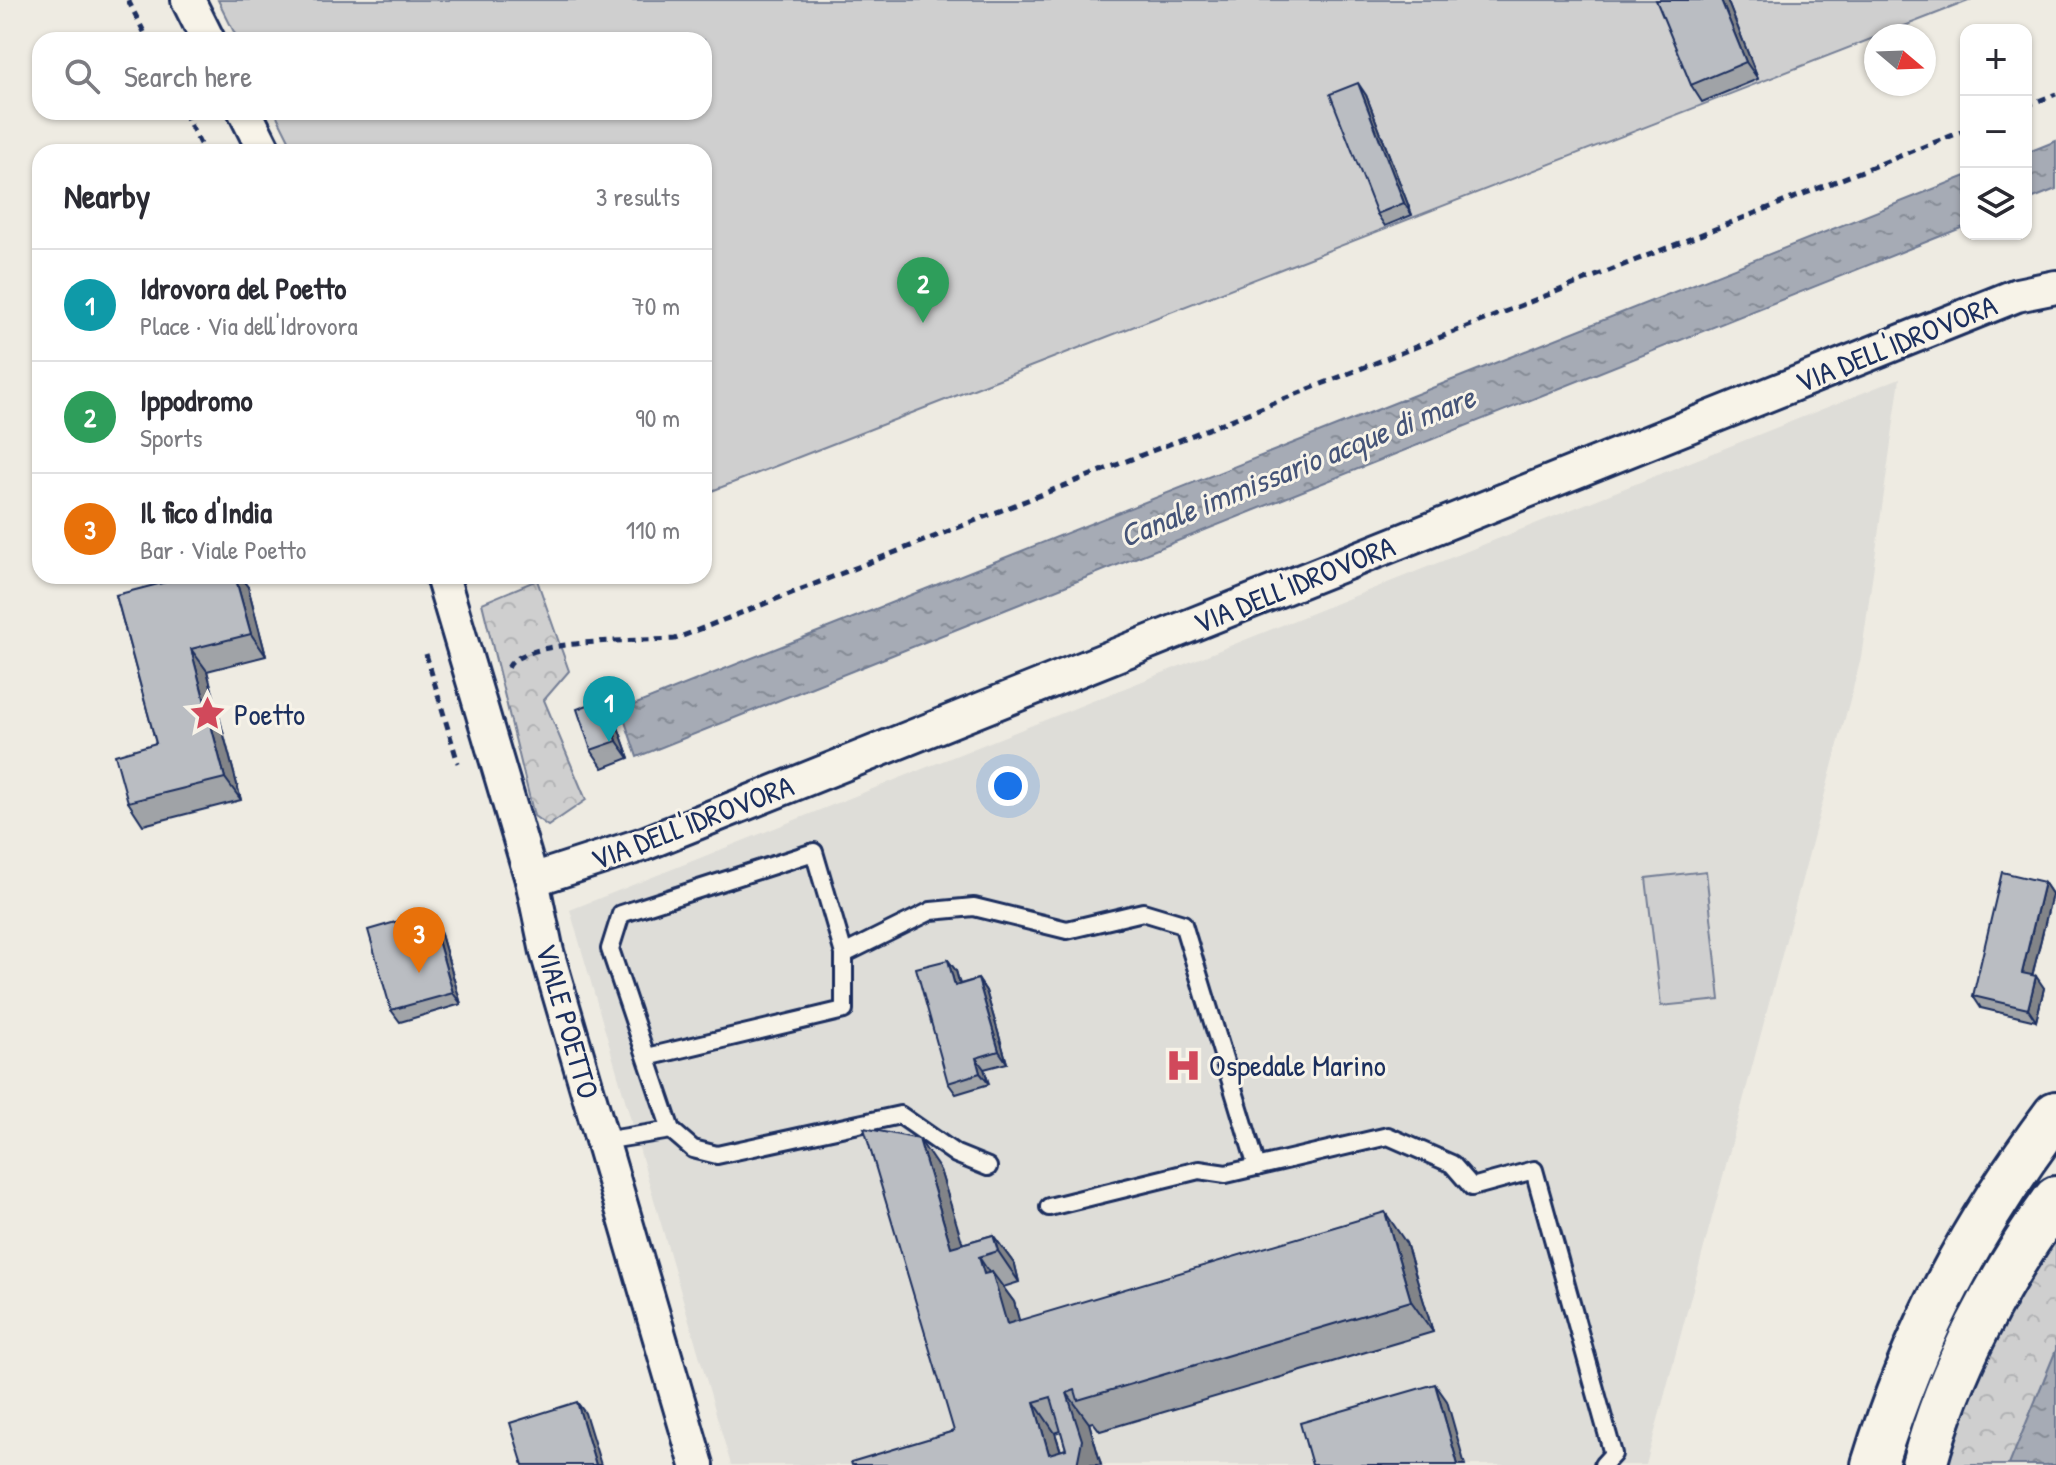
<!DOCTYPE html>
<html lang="en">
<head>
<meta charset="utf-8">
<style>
	body { margin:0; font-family:"Patrick Hand",sans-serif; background:#f2f2f3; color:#2b2b33 }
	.controls { position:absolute; right:24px; top:24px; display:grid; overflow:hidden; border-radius:16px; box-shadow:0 2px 6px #0004 }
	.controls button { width:72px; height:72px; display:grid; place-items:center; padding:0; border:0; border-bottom:2px solid #e1e1e2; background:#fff; color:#2b2b33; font:40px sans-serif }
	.compass { position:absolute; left:1864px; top:24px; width:72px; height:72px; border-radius:50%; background:#fff; box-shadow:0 2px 6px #0004; rotate:109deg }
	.you { position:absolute; left:1008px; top:786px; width:28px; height:28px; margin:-20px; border:6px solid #fff; border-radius:50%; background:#1a73e8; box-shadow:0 0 0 12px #1a73e833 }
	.badge { display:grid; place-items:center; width:52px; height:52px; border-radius:50%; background:#7c3aed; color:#fff; font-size:26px; font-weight:700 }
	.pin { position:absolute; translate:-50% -66px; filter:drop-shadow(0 2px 4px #0008) }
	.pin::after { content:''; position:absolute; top:42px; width:28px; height:24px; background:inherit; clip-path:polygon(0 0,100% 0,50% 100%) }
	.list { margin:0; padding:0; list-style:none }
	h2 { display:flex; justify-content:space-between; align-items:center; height:104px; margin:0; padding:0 32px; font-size:34px }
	h2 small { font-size:26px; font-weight:400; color:#7c7c81 }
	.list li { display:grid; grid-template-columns:52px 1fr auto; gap:24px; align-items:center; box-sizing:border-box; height:112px; padding:0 32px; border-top:2px solid #e1e1e2 }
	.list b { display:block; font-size:30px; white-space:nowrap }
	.list p { margin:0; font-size:26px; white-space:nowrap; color:#7c7c81 }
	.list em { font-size:26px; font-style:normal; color:#7c7c81 }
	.icon { flex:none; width:44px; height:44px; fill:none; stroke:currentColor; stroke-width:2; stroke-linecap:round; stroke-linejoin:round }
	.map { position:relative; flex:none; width:2056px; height:1465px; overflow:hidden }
	.search { position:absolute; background:#fff; box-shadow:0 2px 6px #0004; left:32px; top:32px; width:680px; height:88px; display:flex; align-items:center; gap:20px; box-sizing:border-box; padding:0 28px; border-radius:24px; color:#7c7c81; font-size:30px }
	.panel { position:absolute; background:#fff; box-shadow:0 2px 6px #0004; left:32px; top:144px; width:680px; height:440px; border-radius:24px }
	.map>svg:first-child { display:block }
	.built { fill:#deddd8 }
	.grass { fill:#cfcfcf; stroke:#757f96; stroke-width:2 }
	.forest { fill:url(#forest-crowns); stroke:#757f96; stroke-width:2 }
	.water { fill:url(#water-ripples); stroke:#6e7992; stroke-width:2 }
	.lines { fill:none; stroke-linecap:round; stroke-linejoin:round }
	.service-casing { stroke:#1b2f5e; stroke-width:22 }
	.minor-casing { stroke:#1b2f5e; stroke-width:38 }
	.secondary-casing { stroke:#1b2f5e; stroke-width:50 }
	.path { stroke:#1b2f5e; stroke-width:5; stroke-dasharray:8 6; stroke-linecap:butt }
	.service { stroke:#f7f3e8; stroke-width:16 }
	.minor { stroke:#f7f3e8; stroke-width:32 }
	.secondary { stroke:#f7f3e8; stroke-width:44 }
	.wall { fill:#a0a3a7; stroke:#1b2f5e; stroke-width:2; fill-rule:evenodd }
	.shaded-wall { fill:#828488; stroke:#1b2f5e; stroke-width:2 }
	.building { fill:#babdc2; stroke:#1b2f5e; stroke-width:2; fill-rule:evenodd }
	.labels { text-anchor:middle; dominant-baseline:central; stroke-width:6; stroke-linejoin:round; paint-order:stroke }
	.street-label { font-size:30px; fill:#1b2f5e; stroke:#f7f3e8 }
	.poi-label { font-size:30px; fill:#1b2f5e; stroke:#f7f3e8; text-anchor:start }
	.water-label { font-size:32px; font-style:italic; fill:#455478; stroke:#f7f3e8 }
</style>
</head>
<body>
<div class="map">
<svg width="2056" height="1465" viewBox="0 0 2056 1465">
	<defs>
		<pattern id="forest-crowns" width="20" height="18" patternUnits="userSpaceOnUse" patternTransform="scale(2)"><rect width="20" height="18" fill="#cfcfcf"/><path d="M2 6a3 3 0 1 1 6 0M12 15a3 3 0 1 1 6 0" fill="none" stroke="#b1b2b4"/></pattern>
		<pattern id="water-ripples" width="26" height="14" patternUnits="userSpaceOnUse" patternTransform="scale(2)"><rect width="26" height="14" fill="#a6abb5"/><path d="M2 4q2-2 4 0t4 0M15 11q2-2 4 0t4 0" fill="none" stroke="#868c96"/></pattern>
	</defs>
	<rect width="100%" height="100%" fill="#eeebe2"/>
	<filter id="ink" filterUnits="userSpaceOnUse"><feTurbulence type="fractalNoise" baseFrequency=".0125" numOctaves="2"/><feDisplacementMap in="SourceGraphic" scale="16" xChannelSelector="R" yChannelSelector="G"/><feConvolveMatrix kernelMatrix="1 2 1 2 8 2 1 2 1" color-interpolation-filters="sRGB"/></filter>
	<g filter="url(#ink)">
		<!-- built -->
		<polygon class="built" points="1900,378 1861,658 1646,1465 731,1465 570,910"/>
		<!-- grass -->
		<g class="grass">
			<polygon points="218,0 1971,0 704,494 704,152 295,152 275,112 704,112 704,40 238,40"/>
			<polygon points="1706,871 1720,1000 1661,1006 1646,878"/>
		</g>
		<!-- forest -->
		<g class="forest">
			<polygon points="537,580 569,671 544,700 586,800 548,826 534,816 482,603"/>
			<polygon points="2056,1229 2056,1465 1937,1465 1957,1402"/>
		</g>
		<!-- water -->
		<g class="water">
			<polygon points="2056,141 2056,189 2026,201 2026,153"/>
			<polygon points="1966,176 1966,226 637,757 621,710"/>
			<polygon points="2056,1350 2056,1465 2009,1465"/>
		</g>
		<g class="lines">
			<defs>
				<g id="service">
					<polyline points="844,954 931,911 974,907 1067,930 1143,912 1183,924 1257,1167"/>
					<polyline points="647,1057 844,1010 844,954 814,852 621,914 610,949 671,1130 693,1149 717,1155 900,1115 956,1154 988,1167"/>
					<polyline points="603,1141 671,1130"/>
					<polyline points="1049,1207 1199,1170 1226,1174 1388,1136 1452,1164 1472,1187 1534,1170 1613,1454 1603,1465"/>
				</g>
				<g id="minor">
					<polyline points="188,0 208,40"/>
					<polyline points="245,112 265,152"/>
					<polyline points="442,576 532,880 547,952 697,1465"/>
					<polyline points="532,880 644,844 2017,295 2056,287"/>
				</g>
				<g id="secondary">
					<path d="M1874 1465C1915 1332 1972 1226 2056 1114"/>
					<path d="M1924 1465C1949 1371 1999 1277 2056 1199"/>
				</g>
			</defs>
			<!-- service casing -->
			<use href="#service" class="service-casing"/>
			<!-- minor casing -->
			<use href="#minor" class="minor-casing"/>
			<!-- secondary casing -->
			<use href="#secondary" class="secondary-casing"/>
			<!-- path -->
			<g class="path">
				<polyline points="128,0 148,40"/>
				<polyline points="2026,106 2056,94"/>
				<polyline points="184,112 204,152"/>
				<polyline points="426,654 458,763"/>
				<path d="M508 668C521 638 642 641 675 639L1966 130"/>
			</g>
			<!-- service -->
			<use href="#service" class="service"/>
			<!-- minor -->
			<use href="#minor" class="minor"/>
			<!-- secondary -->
			<use href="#secondary" class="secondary"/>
		</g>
		<!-- wall -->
		<g class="wall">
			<polygon points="1727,0 1758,79 1702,102 1691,85"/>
			<polygon points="1366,95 1412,215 1385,226 1377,214"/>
			<polygon points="248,587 266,656 207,671 241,800 143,825 128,802 156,743 116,595"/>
			<polygon points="603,699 614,716 629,758 603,768 591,750"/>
			<polygon points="2044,882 2052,894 2032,976 2044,988 2036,1021 1981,1008 1973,996"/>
			<polygon points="438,924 461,1004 400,1022 391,1010"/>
			<polygon points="948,960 956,971 960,984 978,979 986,991 1007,1063 984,1069 989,1084 956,1094 948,1083"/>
			<path d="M940 1170 962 1244 993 1235 1015 1265 1019 1282 1003 1287 1014 1302 1019 1321 1406 1243 1433 1332 1100 1431 1093 1422 1089 1423 1101 1465H852L954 1431ZM1061 1431 1066 1449 1061 1451 1055 1433Z"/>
		</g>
		<!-- shaded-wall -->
		<g class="shaded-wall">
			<polygon points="1721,0 1727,0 1758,79 1746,62"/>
			<polygon points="1358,83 1366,95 1412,215 1404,203"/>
			<polygon points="235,576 240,576 248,587 266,656 251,634"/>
			<polygon points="191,649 207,671 241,800 225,778"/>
			<polygon points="603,699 614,716 629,758 617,741"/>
			<polygon points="2044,882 2052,894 2030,985 2022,973"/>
			<polygon points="430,912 438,924 461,1004 453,993"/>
			<polygon points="948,960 956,971 963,997 955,986"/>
			<polygon points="2036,976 2044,988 2036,1021 2028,1009"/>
			<polygon points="978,979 986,991 1007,1063 999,1051"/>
			<polygon points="976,1058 984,1069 989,1084 980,1073"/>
			<polygon points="919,1139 940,1170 973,1277 951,1247"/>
			<polygon points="1385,1212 1406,1243 1433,1332 1411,1301"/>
			<polygon points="993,1235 1015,1265 1019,1282 998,1251"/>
			<polygon points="979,1257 994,1280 992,1272 1014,1302 1029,1355 1007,1324 984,1274"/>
			<polygon points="1435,1384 1447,1401 1465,1465 1458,1465"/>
			<polygon points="1067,1393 1089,1423 1101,1465 1077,1465"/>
			<polygon points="577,1402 585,1413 601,1465 596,1465"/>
			<polygon points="1034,1402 1055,1433 1065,1465 1049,1454"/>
		</g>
		<!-- building -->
		<g class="building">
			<polygon points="1656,0 1721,0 1746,62 1691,85"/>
			<polygon points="1358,83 1404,203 1377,214 1330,94"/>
			<polygon points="189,576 235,576 251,634 191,649 225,778 128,802 115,755 156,743 116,595"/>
			<polygon points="603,699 617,741 591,750 577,709"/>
			<polygon points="2002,872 2044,882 2022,973 2036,976 2028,1009 1973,996"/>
			<polygon points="430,912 453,993 391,1010 368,930"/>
			<polygon points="948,960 955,986 978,979 999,1051 976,1058 980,1073 948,1083 916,968"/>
			<path d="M864 1128 919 1139 951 1247 993 1235 998 1251 979 1257 984 1274 992 1272 1007 1324 1385 1212 1411 1301 1078 1400 1075 1390 1067 1393 1082 1440 1077 1465H852L851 1462 954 1431ZM1051 1397 1066 1449 1049 1454 1034 1402Z"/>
			<polygon points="1435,1384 1458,1465 1312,1465 1300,1423"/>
			<polygon points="577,1402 596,1465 523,1465 510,1423"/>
		</g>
	</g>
	<!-- icons -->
	<defs>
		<symbol id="sight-bare" viewBox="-9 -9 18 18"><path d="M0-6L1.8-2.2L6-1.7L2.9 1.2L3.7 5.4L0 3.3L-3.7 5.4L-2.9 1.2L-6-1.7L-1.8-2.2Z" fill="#d1495b" stroke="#f7f3e8" stroke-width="2.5" paint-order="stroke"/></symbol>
		<symbol id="hospital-bare" viewBox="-9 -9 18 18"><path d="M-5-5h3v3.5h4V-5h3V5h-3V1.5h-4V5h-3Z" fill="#d1495b" stroke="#f7f3e8" stroke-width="2.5" paint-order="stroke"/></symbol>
	</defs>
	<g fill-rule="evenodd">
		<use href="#sight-bare" x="182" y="688" width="51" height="51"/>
		<use href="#hospital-bare" x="1158" y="1040" width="51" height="51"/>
	</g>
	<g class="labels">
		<!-- street labels -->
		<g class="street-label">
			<text transform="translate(1896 343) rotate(-22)">VIA DELL'IDROVORA</text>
			<text transform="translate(1294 584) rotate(-22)">VIA DELL'IDROVORA</text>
			<text transform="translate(692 822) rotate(-21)">VIA DELL'IDROVORA</text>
			<text transform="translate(568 1021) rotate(74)">VIALE POETTO</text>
		</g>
		<!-- poi labels -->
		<g class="poi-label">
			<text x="234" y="714">Poetto</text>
			<text x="1209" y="1065">Ospedale Marino</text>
		</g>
		<!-- water labels -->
		<g class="water-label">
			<text transform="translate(1297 466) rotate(-22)">Canale immissario acque di mare</text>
		</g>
	</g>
</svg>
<div class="controls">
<button>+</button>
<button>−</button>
<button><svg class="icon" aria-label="layers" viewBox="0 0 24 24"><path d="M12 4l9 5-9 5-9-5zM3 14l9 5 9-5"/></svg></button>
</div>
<svg class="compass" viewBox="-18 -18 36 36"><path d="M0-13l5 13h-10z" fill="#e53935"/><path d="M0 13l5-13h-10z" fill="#7c7c81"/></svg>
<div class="you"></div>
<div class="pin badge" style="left:609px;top:742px;background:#0f9aa8">1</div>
<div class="pin badge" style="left:923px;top:323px;background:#2e9e5b">2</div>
<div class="pin badge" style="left:419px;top:973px;background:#e8710a">3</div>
<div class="search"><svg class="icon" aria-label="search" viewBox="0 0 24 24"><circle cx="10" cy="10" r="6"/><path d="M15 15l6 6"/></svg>Search here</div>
<section class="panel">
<h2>Nearby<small>3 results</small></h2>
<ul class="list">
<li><span class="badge" style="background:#0f9aa8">1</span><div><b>Idrovora del Poetto</b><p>Place · Via dell'Idrovora</p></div><em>70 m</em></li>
<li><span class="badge" style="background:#2e9e5b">2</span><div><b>Ippodromo</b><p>Sports</p></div><em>90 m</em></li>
<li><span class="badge" style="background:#e8710a">3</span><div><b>Il fico d'India</b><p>Bar · Viale Poetto</p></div><em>110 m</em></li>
</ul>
</section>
</div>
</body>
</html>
